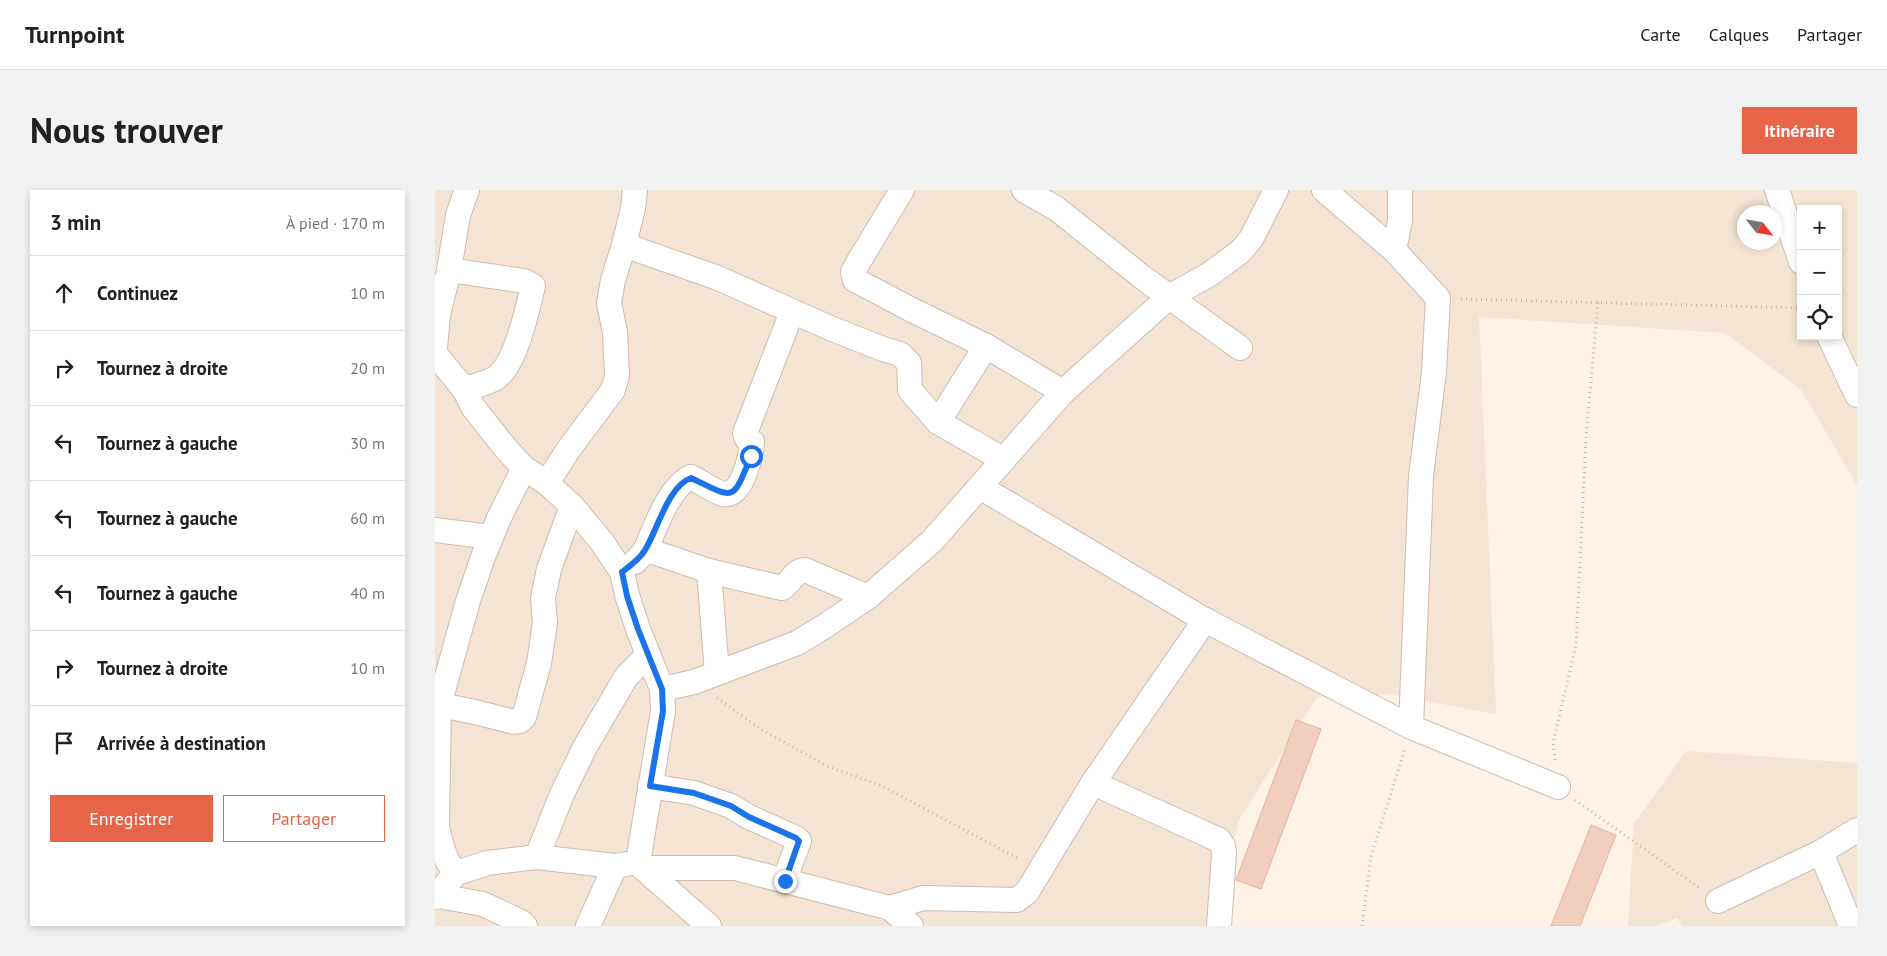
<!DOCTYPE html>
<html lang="fr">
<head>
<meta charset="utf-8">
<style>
	body { margin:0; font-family:"PT Sans",sans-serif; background:#f2f2f2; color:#202124 }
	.controls { position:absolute; right:15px; top:15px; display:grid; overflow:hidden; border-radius:0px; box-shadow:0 2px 8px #0003 }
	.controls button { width:45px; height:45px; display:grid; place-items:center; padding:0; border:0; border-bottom:1px solid #e0e0e0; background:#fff; color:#202124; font:25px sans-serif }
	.compass { position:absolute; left:1302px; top:15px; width:45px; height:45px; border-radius:50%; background:#fff; box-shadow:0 2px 8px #0003; rotate:121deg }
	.stop { position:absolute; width:15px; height:15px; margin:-11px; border:4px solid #1a73e8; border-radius:50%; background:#fff }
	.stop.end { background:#1a73e8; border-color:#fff; box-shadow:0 1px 5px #0008 }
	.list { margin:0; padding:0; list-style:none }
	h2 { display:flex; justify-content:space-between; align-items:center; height:65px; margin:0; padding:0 20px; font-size:21px }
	h2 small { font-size:16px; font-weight:400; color:#757577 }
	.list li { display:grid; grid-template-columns:32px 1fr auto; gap:15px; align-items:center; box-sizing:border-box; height:75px; padding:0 20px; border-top:1px solid #e0e0e0 }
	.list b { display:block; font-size:19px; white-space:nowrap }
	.list em { font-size:16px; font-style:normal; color:#757577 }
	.actions { display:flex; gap:10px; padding:15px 20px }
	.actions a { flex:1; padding:11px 0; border:1px solid #e86449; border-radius:0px; text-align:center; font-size:18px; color:#e86449 }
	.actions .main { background:#e86449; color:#fff }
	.icon { flex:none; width:28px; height:28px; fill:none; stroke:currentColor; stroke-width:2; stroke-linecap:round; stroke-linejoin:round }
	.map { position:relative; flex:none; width:1422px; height:736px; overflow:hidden; border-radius:0px }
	header { display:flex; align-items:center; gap:30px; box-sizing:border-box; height:70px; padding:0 25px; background:#fff; border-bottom:1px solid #e0e0e0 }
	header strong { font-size:24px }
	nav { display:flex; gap:28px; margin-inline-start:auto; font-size:18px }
	.intro { display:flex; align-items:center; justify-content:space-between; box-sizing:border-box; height:120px; padding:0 30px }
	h1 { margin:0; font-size:35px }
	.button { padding:12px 22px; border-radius:0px; background:#e86449; color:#fff; font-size:18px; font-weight:700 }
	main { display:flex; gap:30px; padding:0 30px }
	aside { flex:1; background:#fff; border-radius:0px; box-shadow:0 2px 8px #0003 }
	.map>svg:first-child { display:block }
	.residential { fill:#f4e4d3; fill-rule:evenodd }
	.building { fill:#f2cfbc; stroke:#e5b49c }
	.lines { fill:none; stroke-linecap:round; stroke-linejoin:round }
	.minor-casing { stroke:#d0bbae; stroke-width:26 }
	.path { stroke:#d7b29f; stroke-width:3; stroke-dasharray:1 4; stroke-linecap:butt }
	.minor { stroke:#fff; stroke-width:24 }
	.route { stroke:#1a73e8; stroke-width:6 }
</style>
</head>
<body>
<header>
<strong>Turnpoint</strong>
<nav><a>Carte</a><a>Calques</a><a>Partager</a></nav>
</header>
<div class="intro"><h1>Nous trouver</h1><a class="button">Itinéraire</a></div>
<main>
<aside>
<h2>3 min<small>À pied · 170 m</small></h2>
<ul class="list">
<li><svg class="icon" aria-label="ahead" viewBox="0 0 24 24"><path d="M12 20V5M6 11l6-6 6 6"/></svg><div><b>Continuez</b></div><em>10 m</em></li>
<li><svg class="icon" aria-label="right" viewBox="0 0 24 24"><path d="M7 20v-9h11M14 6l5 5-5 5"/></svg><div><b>Tournez à droite</b></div><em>20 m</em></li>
<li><svg class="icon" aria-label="left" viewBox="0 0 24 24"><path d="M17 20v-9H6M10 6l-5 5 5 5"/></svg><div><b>Tournez à gauche</b></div><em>30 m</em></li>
<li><svg class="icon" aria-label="left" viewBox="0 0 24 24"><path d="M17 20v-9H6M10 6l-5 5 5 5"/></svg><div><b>Tournez à gauche</b></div><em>60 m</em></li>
<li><svg class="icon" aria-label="left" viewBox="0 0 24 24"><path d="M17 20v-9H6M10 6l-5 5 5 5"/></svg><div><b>Tournez à gauche</b></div><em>40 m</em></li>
<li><svg class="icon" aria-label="right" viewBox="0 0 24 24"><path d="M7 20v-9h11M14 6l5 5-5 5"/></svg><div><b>Tournez à droite</b></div><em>10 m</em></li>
<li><svg class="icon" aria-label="arrive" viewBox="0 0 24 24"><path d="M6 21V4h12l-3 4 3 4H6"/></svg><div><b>Arrivée à destination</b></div></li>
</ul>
<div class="actions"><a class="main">Enregistrer</a><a>Partager</a></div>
</aside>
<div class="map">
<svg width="1422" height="736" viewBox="0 0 1422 736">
	<rect width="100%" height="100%" fill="#fdf2e5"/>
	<!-- residential -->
	<g class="residential">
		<path d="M0 0H1422V295L1366 200 1290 143 1044 127 1061 524 953 504 882 507 805 628 774 736H0ZM1366 19H1403V146H1366ZM1310 22H1340V52H1310Z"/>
		<polygon points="1251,561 1422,573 1422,736 1247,736 1242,728 1222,736 1193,736 1199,634"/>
	</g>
	<!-- building -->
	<g class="building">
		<polygon points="861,530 886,539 826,699 801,690"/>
		<polygon points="1156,635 1181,645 1145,736 1116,736"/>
	</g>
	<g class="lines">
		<defs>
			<g id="minor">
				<polyline points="467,0 424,71 418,82 420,90 477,120 551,156 628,202"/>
				<polyline points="589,0 622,19 707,87 805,158"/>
				<polyline points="889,0 959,60 1003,108 999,182 986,286 976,537"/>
				<polyline points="1342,0 1366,72"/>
				<polyline points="189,55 283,88 395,138 448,159 465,164 474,173 475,200 503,232 569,270"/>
				<polyline points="959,60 965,31 965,0"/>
				<path d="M14 80 89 91 98 96C93 118 81 173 62 187 54 193 39 196 29 199"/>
				<polyline points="1394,146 1422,205"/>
				<polyline points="0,158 3,125 14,80 23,25 32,0"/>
				<polyline points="0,164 29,199 38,217 72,260 89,278 112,293 137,316 167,352 187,382 192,405 203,439 227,499 228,521 203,672"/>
				<polyline points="503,232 551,156"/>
				<polyline points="112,293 133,260 178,200 182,186 180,142 174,113 178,90 189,55 198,18 200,0"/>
				<polyline points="545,297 770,430 976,537 1123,597"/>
				<polyline points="0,340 55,347"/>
				<path d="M210 361C219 341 234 296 256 287 266 292 278 301 288 304 307 308 316 266 317 252L312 249 310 243 357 122"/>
				<path d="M200 372 210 361 218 362 274 381 347 398C356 393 358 381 370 380L433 407"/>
				<polyline points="274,381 282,483"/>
				<polyline points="227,499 259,492 362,453 390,436 433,407 497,351 628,202 734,107 775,84 806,61 816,49 841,0"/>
				<polyline points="0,514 40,522 79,532 85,531 89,527 104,473 110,433 108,408 114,379 137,316"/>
				<polyline points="658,593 784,650 788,656 789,663 784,736"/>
				<polyline points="215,596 259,603 296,616 314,627 361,648 364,651 349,691"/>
				<polyline points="1386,662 1416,736"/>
				<polyline points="102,667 127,604 150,557 191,487 213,465"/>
				<polyline points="208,678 274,736"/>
				<polyline points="22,683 13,672 8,660 2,637 4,515 33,411 48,367 64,328 89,278"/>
				<polyline points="4,706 48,714 86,732 90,736"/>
				<polyline points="0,707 4,706 11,694 22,683 52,673 102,667 180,676 203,672 208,678 300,678 455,718 488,708 582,710 592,702 658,593 770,430"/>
				<polyline points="1283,711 1386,662 1422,640"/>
				<polyline points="455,718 476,736"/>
				<polyline points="153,736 180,676"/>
			</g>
		</defs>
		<!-- minor casing -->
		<use href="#minor" class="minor-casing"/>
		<!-- path -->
		<g class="path">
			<polyline points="1026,109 1366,118"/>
			<polyline points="282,508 327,540 394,577 445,595 584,669"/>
			<polyline points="1120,570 1118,553 1141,455 1151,247 1163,112"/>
			<polyline points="1140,610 1266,699"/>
			<polyline points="927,736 936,666 970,559"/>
		</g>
		<!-- minor -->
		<use href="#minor" class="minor"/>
	</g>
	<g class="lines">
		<!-- route -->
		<path class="route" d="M316 266C297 313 300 309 256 288 233 296 222 341 210 360 205 369 195 376 187 382L192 406 203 439 227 499 228 521 215 596 259 603 296 616 314 627 361 648 364 651 350 691"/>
	</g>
</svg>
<div class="controls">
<button>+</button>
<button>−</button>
<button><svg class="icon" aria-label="locate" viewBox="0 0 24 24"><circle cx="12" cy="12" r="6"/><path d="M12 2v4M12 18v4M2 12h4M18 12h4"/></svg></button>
</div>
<svg class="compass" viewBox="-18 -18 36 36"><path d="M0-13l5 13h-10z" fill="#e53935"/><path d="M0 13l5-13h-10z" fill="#757577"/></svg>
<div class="stop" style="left:316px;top:266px"></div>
<div class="stop end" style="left:350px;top:691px"></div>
</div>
</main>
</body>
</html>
